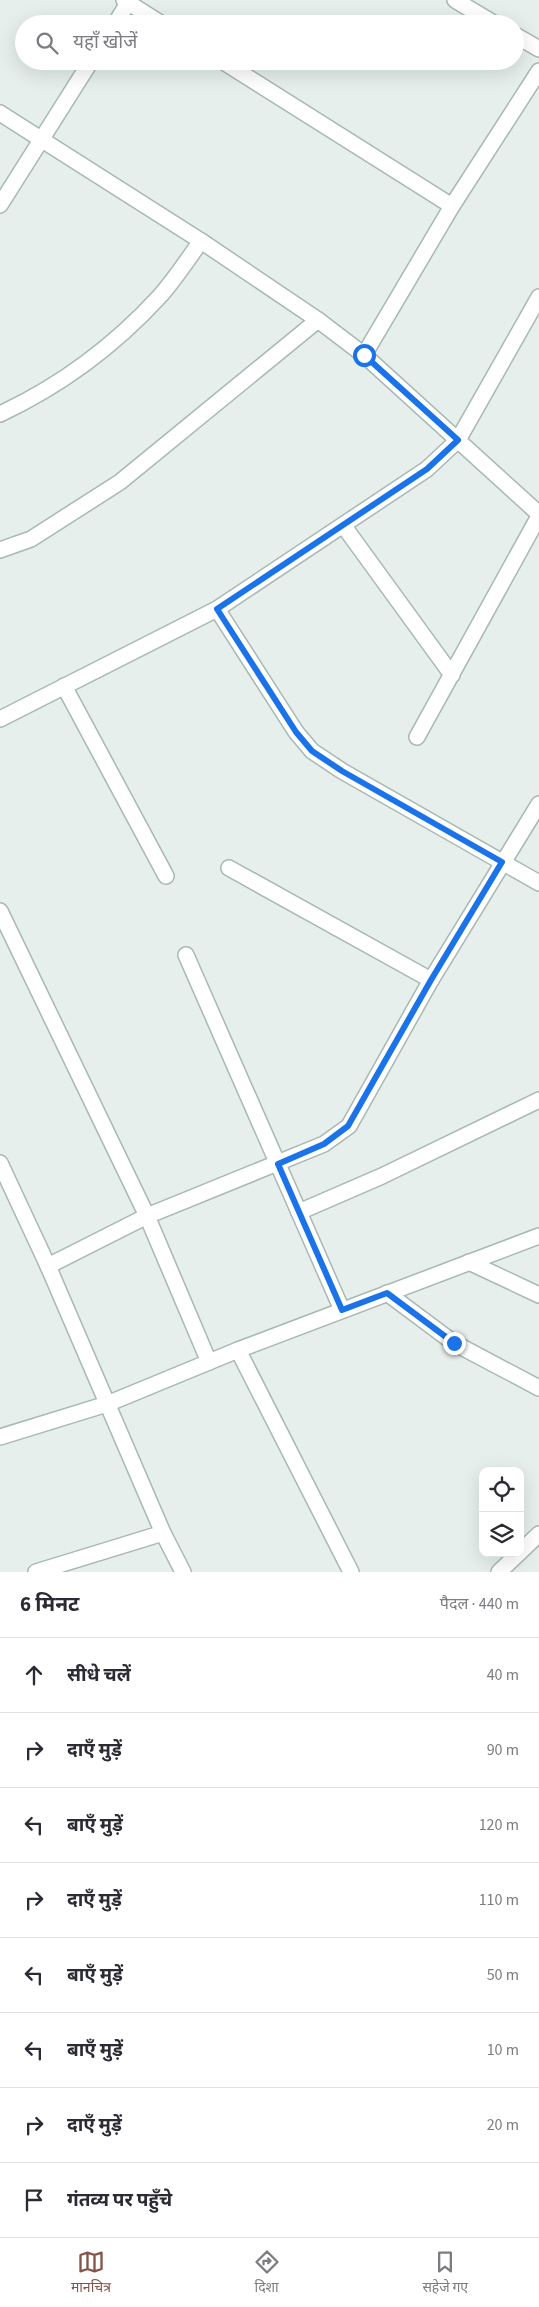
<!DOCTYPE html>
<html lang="hi">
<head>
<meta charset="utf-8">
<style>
	body { margin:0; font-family:"Source Sans 3","Noto Sans Devanagari",sans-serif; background:#f7f7f7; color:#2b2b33 }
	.controls { position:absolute; right:15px; bottom:15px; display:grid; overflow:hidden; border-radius:10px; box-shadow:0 5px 20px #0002 }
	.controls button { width:45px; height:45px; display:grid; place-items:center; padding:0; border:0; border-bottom:1px solid #e1e1e2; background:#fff; color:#2b2b33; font:25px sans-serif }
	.stop { position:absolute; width:15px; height:15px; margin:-11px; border:4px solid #1a73e8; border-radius:50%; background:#fff }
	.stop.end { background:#1a73e8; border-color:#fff; box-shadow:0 1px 5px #0008 }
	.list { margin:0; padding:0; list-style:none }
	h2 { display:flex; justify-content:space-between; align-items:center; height:65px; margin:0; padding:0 20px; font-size:21px }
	h2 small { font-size:16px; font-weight:400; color:#7c7c81 }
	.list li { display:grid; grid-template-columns:32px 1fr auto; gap:15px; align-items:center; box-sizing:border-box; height:75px; padding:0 20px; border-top:1px solid #e1e1e2 }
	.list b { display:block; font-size:19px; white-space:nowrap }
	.list em { font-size:16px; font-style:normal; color:#7c7c81 }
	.icon { flex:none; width:28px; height:28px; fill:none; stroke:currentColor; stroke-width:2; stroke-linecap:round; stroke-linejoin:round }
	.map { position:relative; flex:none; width:539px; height:1572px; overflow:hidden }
	.search { position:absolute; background:#fff; box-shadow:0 5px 20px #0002; left:15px; right:15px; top:15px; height:55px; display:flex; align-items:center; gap:12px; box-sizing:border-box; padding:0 18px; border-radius:28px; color:#7c7c81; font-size:19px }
	.sheet { height:665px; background:#fff }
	nav { display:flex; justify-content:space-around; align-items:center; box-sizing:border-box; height:70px; border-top:1px solid #e1e1e2; background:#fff; font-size:14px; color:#7c7c81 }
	nav a { display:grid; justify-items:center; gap:2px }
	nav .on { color:#855347 }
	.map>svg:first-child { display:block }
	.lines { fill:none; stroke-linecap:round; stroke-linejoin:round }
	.minor-casing { stroke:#a8b8b2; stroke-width:18 }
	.minor { stroke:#fff; stroke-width:15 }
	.route { stroke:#1a73e8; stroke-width:6 }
</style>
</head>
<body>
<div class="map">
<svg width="539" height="1572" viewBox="0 0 539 1572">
	<rect width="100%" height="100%" fill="#e6efeb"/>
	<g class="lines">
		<defs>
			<g id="minor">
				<polyline points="124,0 162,24"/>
				<polyline points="455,0 495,24"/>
				<polyline points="115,24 130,0"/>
				<polyline points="515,35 539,49"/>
				<polyline points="222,61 452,206 539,71"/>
				<polyline points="0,113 201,241 318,320 364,355 539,514"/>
				<polyline points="0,205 91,61"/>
				<polyline points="364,355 452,206"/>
				<path d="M0 414C60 386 115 345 160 296 175 279 188 259 201 241"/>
				<polyline points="343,525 452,675"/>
				<polyline points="0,550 31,539 120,482 318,320"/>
				<polyline points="217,609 427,469 458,440 539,297"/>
				<polyline points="64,686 166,876"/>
				<polyline points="0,719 217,609 296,732 312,751 342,771 539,883"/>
				<polyline points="417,737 539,516"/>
				<polyline points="229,868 431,980"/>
				<polyline points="0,911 147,1216 209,1362"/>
				<polyline points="186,955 342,1310"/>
				<polyline points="0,1163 48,1266 163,1533 183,1572"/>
				<polyline points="299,1212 382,1176 539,1100"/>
				<polyline points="469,1262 539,1295"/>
				<polyline points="48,1266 147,1216 324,1144 349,1126 431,980 539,804"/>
				<polyline points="387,1293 454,1343 539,1388"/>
				<polyline points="238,1350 351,1572"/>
				<polyline points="0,1437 107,1404 238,1350 539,1236"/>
				<polyline points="520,1552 539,1534"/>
				<polyline points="36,1572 163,1533"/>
				<polyline points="499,1572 519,1553"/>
			</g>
		</defs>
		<!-- minor casing -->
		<use href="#minor" class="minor-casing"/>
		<!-- minor -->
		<use href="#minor" class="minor"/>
	</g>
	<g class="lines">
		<!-- route -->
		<polyline class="route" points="364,355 458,440 427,469 217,609 296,732 312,751 342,771 502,862 431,980 348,1126 324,1144 278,1164 342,1310 387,1293 454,1343"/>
	</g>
</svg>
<div class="controls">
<button><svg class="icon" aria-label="locate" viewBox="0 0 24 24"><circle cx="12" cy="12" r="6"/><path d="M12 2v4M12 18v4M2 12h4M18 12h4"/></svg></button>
<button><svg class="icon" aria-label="layers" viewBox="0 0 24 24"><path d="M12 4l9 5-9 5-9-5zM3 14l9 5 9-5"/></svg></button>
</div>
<div class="stop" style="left:364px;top:355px"></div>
<div class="stop end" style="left:454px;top:1343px"></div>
<div class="search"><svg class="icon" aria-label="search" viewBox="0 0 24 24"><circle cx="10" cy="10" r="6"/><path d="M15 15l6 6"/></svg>यहाँ खोजें</div>
</div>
<section class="sheet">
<h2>6 मिनट<small>पैदल · 440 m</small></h2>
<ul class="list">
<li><svg class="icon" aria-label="ahead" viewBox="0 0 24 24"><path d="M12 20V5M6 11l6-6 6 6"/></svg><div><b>सीधे चलें</b></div><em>40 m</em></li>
<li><svg class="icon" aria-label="right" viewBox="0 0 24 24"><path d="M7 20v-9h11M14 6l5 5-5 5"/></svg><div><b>दाएँ मुड़ें</b></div><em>90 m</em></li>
<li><svg class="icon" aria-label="left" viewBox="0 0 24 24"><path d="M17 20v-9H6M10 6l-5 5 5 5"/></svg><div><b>बाएँ मुड़ें</b></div><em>120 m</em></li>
<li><svg class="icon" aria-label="right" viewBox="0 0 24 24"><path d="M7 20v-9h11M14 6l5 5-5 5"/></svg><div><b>दाएँ मुड़ें</b></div><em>110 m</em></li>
<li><svg class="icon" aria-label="left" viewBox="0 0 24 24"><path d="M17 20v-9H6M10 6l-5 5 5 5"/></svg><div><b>बाएँ मुड़ें</b></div><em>50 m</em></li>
<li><svg class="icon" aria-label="left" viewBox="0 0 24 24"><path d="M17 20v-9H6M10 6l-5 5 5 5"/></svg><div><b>बाएँ मुड़ें</b></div><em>10 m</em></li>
<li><svg class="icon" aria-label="right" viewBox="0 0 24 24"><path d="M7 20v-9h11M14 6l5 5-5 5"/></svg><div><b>दाएँ मुड़ें</b></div><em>20 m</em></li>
<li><svg class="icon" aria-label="arrive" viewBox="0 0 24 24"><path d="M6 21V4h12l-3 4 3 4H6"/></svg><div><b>गंतव्य पर पहुँचे</b></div></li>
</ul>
</section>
<nav>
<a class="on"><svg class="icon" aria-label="map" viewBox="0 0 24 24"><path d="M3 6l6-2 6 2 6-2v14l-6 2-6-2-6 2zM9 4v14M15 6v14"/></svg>मानचित्र</a>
<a><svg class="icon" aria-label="directions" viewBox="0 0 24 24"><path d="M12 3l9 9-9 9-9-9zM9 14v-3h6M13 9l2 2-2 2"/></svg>दिशा</a>
<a><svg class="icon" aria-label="saved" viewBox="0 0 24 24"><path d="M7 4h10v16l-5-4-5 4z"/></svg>सहेजे गए</a>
</nav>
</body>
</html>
